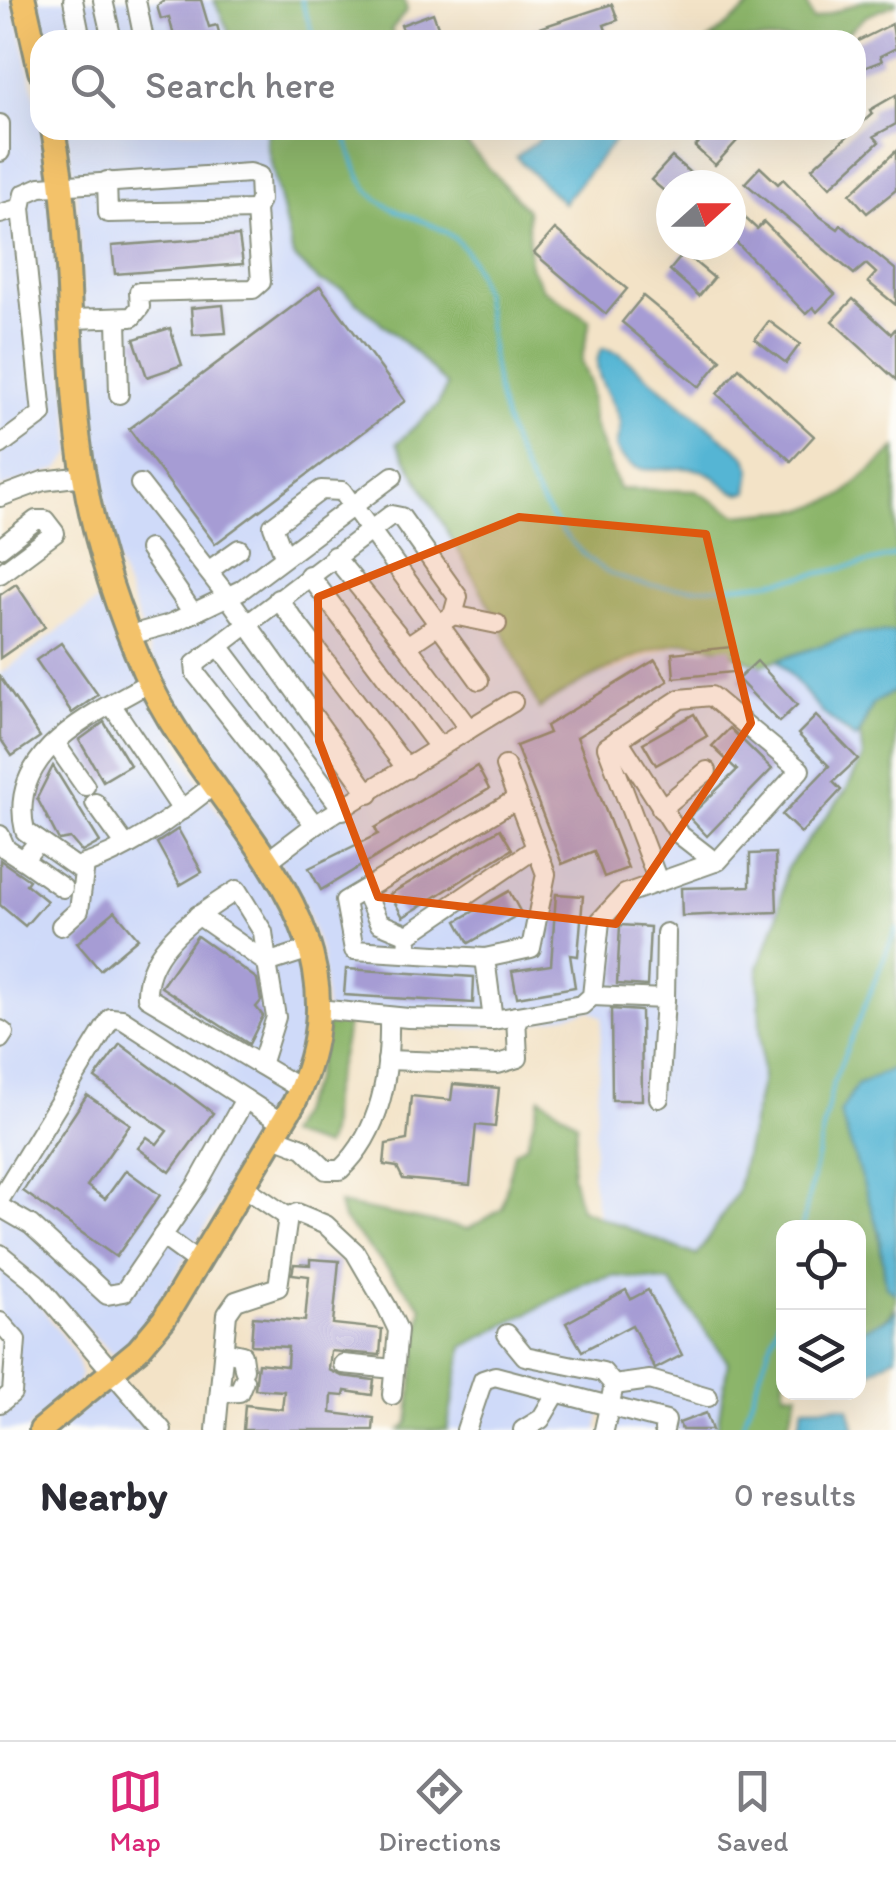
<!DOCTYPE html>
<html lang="en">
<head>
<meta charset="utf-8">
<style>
	body { margin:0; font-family:Itim,sans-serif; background:#f2f2f3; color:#2b2b33 }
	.controls { position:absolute; right:30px; bottom:30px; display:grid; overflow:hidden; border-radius:20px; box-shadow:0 10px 40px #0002 }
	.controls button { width:90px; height:90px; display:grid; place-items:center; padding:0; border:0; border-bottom:2px solid #e1e1e2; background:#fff; color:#2b2b33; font:50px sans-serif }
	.compass { position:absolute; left:656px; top:170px; width:90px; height:90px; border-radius:50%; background:#fff; box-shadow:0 10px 40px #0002; rotate:69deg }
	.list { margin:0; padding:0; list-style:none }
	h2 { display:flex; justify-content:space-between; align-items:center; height:130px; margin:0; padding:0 40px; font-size:42px }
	h2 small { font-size:32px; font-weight:400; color:#7c7c81 }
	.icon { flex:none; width:55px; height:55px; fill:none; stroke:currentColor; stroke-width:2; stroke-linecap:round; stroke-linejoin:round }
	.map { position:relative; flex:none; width:896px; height:1430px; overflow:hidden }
	.search { position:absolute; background:#fff; box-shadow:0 10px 40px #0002; left:30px; right:30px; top:30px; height:110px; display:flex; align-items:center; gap:25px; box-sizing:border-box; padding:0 35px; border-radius:30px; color:#7c7c81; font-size:38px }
	.sheet { height:310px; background:#fff }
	nav { display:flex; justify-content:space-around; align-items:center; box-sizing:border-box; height:140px; border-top:2px solid #e1e1e2; background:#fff; font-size:28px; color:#7c7c81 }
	nav a { display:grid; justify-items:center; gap:5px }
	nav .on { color:#db2777 }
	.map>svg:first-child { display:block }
	.built { fill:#cfdaf9 }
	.forest { fill:#8cb56b; stroke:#567950; stroke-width:2.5 }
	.water { fill:#55b5d4; stroke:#3a7984; stroke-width:2.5 }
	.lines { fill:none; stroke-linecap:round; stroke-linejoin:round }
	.stream { stroke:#55b5d4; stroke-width:4 }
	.building { fill:#a69cd4 }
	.minor-casing { stroke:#89907e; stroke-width:22 }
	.major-casing { stroke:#89907e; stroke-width:28 }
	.minor { stroke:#fff; stroke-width:18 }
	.major { stroke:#f3c26a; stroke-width:22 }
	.marked { fill:#de580e; fill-opacity:0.2; stroke:#de580e; stroke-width:8; stroke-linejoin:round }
</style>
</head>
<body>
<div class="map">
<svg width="896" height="1430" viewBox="0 0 896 1430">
	<rect width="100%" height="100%" fill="#fdfcf7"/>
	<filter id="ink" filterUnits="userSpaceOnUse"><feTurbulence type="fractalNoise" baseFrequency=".01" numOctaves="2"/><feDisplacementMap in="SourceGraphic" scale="20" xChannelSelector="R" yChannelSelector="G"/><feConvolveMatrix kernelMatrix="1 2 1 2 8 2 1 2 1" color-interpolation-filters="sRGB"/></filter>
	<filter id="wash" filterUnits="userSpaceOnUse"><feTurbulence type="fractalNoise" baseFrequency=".0048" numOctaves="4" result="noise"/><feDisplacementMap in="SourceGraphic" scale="40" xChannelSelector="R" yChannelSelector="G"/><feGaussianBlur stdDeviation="2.25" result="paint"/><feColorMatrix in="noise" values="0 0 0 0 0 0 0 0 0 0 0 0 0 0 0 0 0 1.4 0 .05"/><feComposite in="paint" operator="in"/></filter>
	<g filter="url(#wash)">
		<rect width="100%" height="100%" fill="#f3e3c7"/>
		<!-- built -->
		<g class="built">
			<polygon points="0,0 13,0 50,163 72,453 58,469 0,488"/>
			<polygon points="36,0 214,0 233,40 45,40"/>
			<polygon points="66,130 268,130 267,144 319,281 341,289 416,353 447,386 437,406 496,617 540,708 563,690 683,643 721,650 759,666 778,660 847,735 856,739 860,734 863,757 845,792 786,869 777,921 758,967 762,1078 737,1192 697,1257 599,1219 592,1179 602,1017 590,1010 536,1023 460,1029 327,1022 322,956 301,894 179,713 153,660 115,554 93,438 76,193"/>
			<polygon points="106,595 198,781 290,923 307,1003 301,1046 284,1097 269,1126 128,1351 111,1353 0,1244 0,674"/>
			<polygon points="0,1267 33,1295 75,1355 81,1375 75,1391 26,1430 0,1430"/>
			<polygon points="614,1276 670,1282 728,1363 717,1430 615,1430 622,1399 605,1393 597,1430 447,1430 463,1348 588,1282"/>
			<polygon points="108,1391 121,1396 150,1430 55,1430"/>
		</g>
		<!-- forest -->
		<g class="forest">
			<polygon points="214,0 404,0 407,10 391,30 395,40 233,40"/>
			<polygon points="758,0 805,0 813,20 865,0 896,0 896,4 866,16 840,40 709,40"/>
			<path d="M268 130H424L428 138 464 141 527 210 530 266 543 289 590 321 581 362 590 383 593 422 619 489 696 491 737 515 807 509 842 496 896 448V632L856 634 759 666C737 656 708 641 683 643 650 646 566 688 539 709L496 617 397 443 437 406 447 386 416 353 342 289 319 281 293 256 267 144Z"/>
			<path d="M896 690V1067L857 1085 886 1286 896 1293C896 1320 881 1321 859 1331L858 1228H784V1392L798 1393 786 1430H717L728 1362 670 1282 614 1276 588 1282 463 1347 447 1430H400L408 1423 422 1307 343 1219 339 1204 468 1229 502 1209 514 1152 527 1144 540 1097 577 1123 572 1175 580 1209 697 1256 737 1192 762 1078 758 967 777 921 786 869 845 792 863 757 860 734 873 704Z"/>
			<path d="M347 1021C346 1046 337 1067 332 1092 328 1111 333 1129 325 1147L287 1135 314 1080 327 1022Z"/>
		</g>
		<!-- water -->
		<g class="water">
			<polygon points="552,130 623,130 563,203 516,157"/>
			<path d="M603 348 619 353 746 457 751 469 748 492C729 497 723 480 708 473 675 457 636 489 616 447 617 440 621 430 620 423 617 401 584 370 603 348Z"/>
			<polygon points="896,632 896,690 873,704 856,739 823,713 778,660 856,634"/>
			<polygon points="896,1067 896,1293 895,1293 886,1286 879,1232 840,1113 857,1085"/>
			<polygon points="896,1310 896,1356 859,1379 859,1331 890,1317"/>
			<polygon points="839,1406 849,1408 855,1430 798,1430 803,1407"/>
		</g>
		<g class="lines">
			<!-- stream -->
			<g class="stream">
				<polyline points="301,0 315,40"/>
				<path d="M344 130C351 153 357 182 376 198 407 224 449 218 470 258 493 303 488 359 501 406 516 465 549 529 598 566 661 612 826 574 896 555"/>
				<polyline points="802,1228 833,1083 896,929"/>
				<polyline points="741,1430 784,1304"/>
			</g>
		</g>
		<g id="blocks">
			<!-- building -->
			<g class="building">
				<polygon points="165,0 201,0 209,27 217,25 221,40 175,40 169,17 161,19 157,6"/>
				<polygon points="612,4 618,20 604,25 608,36 598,40 537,40 533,30"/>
				<polygon points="433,13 443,40 406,40 401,25"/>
				<polygon points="892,24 896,48 880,56 882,61 856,71 856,42"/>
				<polygon points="896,95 896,124 874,136 879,142 830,187 812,168 872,114 870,110"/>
				<polygon points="710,130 747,130 715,165 695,147"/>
				<polygon points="896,151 896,190 867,213 850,194"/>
				<polygon points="672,157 704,185 671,185 671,197 651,180"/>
				<polygon points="760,167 778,184 783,179 818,215 838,229 841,225 896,270 896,305 868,282 876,273 866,264 854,274 745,183"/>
				<polygon points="731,205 757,229 764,222 835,294 817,312 813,307 806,314 731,237"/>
				<polygon points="555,229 627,289 606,314 534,253"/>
				<polygon points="239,236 243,264 115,274 112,246"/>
				<polygon points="684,253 714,278 699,296 670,270"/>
				<polygon points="320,286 405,401 215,544 129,429"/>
				<polygon points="643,296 721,360 699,387 622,322"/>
				<polygon points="853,299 891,334 896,328 896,380 832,321"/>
				<polygon points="223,305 226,333 193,335 191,308"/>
				<polygon points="769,321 800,344 786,363 755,339"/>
				<polygon points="170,328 182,365 147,377 134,339"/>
				<polygon points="739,368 814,436 791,461 717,394"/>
				<polygon points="16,584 45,627 0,658 0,595"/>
				<polygon points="61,643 98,695 72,713 36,660"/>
				<polygon points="731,647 733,672 674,678 672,653"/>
				<polygon points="655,660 668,681 577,737 628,868 604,877 594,851 562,864 516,746 549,733 546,726"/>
				<polygon points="757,661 797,705 779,722 738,679"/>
				<polygon points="0,677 40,737 12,756 0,738"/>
				<polygon points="694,714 707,736 656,765 643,743"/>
				<polygon points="816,716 858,759 833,782 841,790 801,833 782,815 829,766 798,734"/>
				<polygon points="104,722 130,765 103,781 79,740"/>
				<polygon points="730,728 772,769 707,836 689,817 737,770 712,746"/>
				<polygon points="53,766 100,842 82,852 70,838 59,840 37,798"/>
				<polygon points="477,766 489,789 321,890 309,868 378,834 375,828"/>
				<polygon points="178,829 202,872 180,885 157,843"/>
				<polygon points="500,829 512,849 403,917 390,894"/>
				<polygon points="775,853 777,912 682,916 681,888 750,886 750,854"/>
				<polygon points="0,860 29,880 26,884 47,901 25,926 0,905"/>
				<polygon points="509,891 521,913 469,943 457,921"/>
				<polygon points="556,894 583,896 578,956 570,955 575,987 517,997 512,971 551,965"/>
				<polygon points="115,911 138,938 100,970 77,943"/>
				<polygon points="620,925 650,927 647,986 617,984"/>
				<polygon points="197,936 257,979 261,1001 256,1007 263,1016 249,1044 161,987"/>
				<polygon points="346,969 474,977 473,1003 344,995"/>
				<polygon points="611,1009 641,1011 642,1100 612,1100"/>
				<polygon points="120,1044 213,1113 170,1172 138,1148 147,1137 157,1144 167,1131 95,1078"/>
				<polygon points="453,1084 499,1088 495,1127 476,1125 470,1185 403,1179 397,1167 384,1165 386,1144 407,1140 411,1096 451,1100"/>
				<polygon points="87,1095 130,1124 87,1186 105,1199 126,1170 160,1195 116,1257 23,1191"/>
				<polygon points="310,1259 339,1261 333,1324 382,1329 380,1355 331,1351 329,1370 342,1376 374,1380 372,1395 345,1391 344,1396 332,1395 331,1413 374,1418 373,1430 243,1430 245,1405 282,1409 284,1391 255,1389 258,1363 287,1366 288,1347 251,1345 253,1317 305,1321 309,1276 292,1274 294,1264 310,1265"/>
				<polygon points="626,1290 631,1299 648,1290 682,1355 655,1369 632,1325 582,1351 566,1323"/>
				<polygon points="706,1413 712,1430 682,1430 679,1423"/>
			</g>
		</g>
	</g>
	<g filter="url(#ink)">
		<use href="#blocks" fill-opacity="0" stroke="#89907e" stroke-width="2.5"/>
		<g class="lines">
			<defs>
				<g id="minor">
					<polyline points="73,0 81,40"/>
					<polyline points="103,0 112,40"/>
					<polyline points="136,0 144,40"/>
					<polyline points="0,124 0,152"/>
					<polyline points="107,181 108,213 256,210"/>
					<polyline points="0,214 21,208 24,194 40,187 250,173 259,176 260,200 256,210 261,282 253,289 139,292 140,307 132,317 73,319"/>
					<polyline points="117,320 119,394"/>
					<polyline points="0,445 42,414 21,208"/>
					<polyline points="140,484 228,597 369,794"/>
					<polyline points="0,497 43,481 84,476"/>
					<polygon points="391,515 401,517 458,597 453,615 407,646 469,729 315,825 196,674 195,664"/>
					<polyline points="0,548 36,520 45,520 55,533 0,574"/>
					<polyline points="149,549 193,613"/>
					<polyline points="284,555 273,526 321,490 342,491 479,680"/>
					<polyline points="334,556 407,646"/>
					<polyline points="208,571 239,549"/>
					<polyline points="309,575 439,747"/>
					<polyline points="278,599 407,769"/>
					<polyline points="453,615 497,624"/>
					<polyline points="130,635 170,624 241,590 393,476"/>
					<polyline points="219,646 343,810"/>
					<path d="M150 682C92 715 6 752 25 831L76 867C127 853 170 819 211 787"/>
					<polyline points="111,704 182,810"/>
					<polyline points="469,729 513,702"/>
					<polyline points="618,739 679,834 715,862"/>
					<polyline points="55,743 85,786"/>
					<polyline points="95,803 126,846"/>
					<polyline points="661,809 707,771"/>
					<polyline points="0,835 6,849 23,860"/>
					<polyline points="39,841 23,860 63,888"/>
					<polyline points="269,860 315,825"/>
					<polyline points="364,890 379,923 408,935"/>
					<polyline points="198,915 267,963 276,1017 261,1065"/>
					<polyline points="61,926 79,910 85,865"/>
					<polyline points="407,953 408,935 536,848"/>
					<polyline points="485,958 354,950 345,901 517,799"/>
					<polyline points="592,996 665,999 659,1098"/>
					<polyline points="665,999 666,933"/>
					<polyline points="318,1009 408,1018 493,1020 582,1005 592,996 600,921 625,894 718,861 800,770 711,696 680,699 607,747 658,881"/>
					<polyline points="493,1020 485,958 531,948 546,874 505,766"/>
					<polyline points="0,1030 4,1033 0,1039"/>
					<polyline points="387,1060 498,1064 518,1058 516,1016"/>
					<path d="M301 1089 147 997C145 948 200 913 237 890L263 932 267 963 310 949"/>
					<path d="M274 1137 303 1148 326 1170H340C382 1131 390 1072 389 1017"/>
					<polyline points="244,1187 288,1217"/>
					<polyline points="0,1199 111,1018 122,1019 282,1123"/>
					<polyline points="0,1207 31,1225 107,1295 124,1292 197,1185 245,1099"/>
					<polyline points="162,1236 199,1263"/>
					<polyline points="0,1254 36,1283 162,1430"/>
					<polyline points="0,1322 16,1340 12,1393 0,1403"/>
					<polyline points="507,1334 525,1356 603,1372 614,1385 604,1430"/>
					<polyline points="224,1351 242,1355 244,1369"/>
					<polyline points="343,1364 394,1369"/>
					<polyline points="614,1385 650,1380 708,1397"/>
					<polyline points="221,1393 239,1392 244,1380"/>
					<polyline points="216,1430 227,1314 236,1301 278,1287 288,1217 297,1213 326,1225 355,1252 387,1307 398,1330 392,1395"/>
					<polyline points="466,1430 483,1380 495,1376 666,1421 664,1430"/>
					<polyline points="523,1430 541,1419 557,1392"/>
				</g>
				<g id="major">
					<polyline points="24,0 40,71"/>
					<path d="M41 1430 138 1350 164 1319 294 1103C381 921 209 820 144 671 117 609 95 543 84 476 64 362 76 244 53 130"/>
				</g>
			</defs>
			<!-- minor casing -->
			<use href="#minor" class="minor-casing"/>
			<!-- major casing -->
			<use href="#major" class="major-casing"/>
			<!-- minor -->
			<use href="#minor" class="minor"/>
			<!-- major -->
			<use href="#major" class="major"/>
		</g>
	</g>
	<!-- marked area -->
	<path class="marked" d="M519 517 706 534 751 723 616 924 378 897 319 741 318 597Z"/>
</svg>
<div class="controls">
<button><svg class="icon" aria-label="locate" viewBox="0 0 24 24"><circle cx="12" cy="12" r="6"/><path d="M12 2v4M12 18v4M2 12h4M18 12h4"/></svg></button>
<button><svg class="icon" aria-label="layers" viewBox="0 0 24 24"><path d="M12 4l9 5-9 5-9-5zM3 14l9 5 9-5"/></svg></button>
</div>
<svg class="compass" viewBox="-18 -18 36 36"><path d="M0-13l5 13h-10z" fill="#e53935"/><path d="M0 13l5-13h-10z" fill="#7c7c81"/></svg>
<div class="search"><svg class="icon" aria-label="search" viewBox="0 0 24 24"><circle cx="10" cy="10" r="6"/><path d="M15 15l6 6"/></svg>Search here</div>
</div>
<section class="sheet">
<h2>Nearby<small>0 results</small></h2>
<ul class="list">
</ul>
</section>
<nav>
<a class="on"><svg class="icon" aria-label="map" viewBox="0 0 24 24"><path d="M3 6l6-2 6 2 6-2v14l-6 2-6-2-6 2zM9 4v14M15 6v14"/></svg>Map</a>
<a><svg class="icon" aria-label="directions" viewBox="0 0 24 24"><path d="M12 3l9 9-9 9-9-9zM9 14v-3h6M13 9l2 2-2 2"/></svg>Directions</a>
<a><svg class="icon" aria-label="saved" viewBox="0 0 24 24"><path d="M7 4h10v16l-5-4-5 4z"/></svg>Saved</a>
</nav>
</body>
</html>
